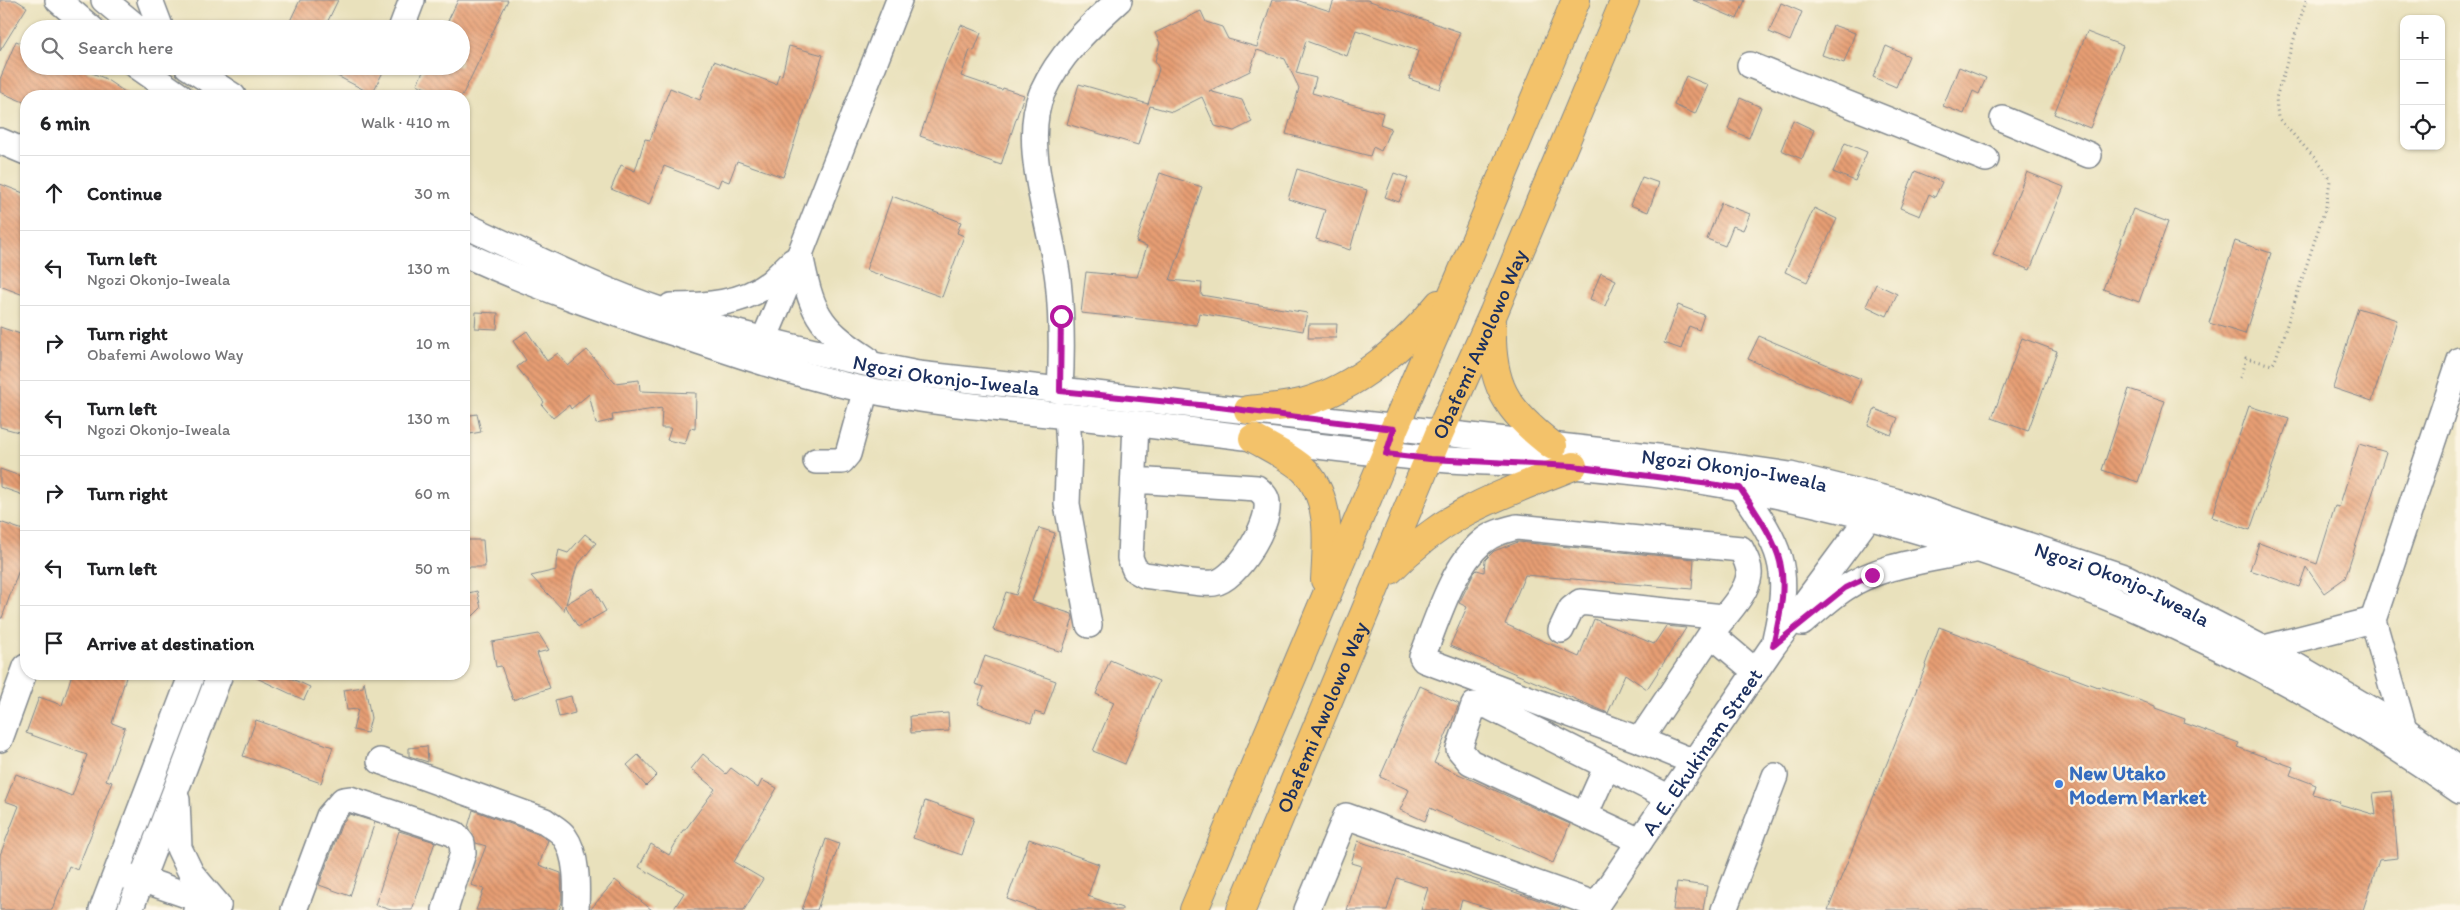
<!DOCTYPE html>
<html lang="en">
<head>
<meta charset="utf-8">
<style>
	body { margin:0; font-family:Itim,sans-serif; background:#f2f2f2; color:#202124 }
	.controls { position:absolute; right:15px; top:15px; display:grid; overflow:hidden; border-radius:10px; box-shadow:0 1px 4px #0004 }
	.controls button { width:45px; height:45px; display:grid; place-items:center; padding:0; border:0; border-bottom:1px solid #e0e0e0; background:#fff; color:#202124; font:25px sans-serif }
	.stop { position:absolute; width:15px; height:15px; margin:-11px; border:4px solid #b5179e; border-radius:50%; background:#fff }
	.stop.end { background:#b5179e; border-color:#fff; box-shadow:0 1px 5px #0008 }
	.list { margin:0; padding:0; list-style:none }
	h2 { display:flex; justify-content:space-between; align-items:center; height:65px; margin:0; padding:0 20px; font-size:21px }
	h2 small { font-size:16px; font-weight:400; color:#757577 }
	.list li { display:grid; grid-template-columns:32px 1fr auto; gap:15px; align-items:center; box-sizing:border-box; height:75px; padding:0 20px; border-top:1px solid #e0e0e0 }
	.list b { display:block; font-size:19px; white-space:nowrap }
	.list p { margin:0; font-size:16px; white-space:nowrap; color:#757577 }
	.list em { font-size:16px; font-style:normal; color:#757577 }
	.icon { flex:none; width:28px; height:28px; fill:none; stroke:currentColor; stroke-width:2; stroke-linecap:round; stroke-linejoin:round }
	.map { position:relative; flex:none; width:2460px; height:910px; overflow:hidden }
	.search { position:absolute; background:#fff; box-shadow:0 1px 4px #0004; left:20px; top:20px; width:450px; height:55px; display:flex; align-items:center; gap:12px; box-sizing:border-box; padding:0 18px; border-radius:28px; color:#757577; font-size:19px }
	.panel { position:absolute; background:#fff; box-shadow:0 1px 4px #0004; left:20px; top:90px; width:450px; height:590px; border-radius:20px }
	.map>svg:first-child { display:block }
	.building { fill:url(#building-back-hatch) }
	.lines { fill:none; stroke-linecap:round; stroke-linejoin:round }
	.minor-casing { stroke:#82888d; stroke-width:28 }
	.major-casing { stroke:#82888d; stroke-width:30 }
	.path { stroke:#82888d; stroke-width:3; stroke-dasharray:1 4; stroke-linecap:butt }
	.minor { stroke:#fff; stroke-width:25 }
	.major { stroke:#f3c26a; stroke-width:28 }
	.route { stroke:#b5179e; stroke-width:6 }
	.shop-dot { fill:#3f7fe0; stroke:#fcf5e5; stroke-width:2 }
	.labels { text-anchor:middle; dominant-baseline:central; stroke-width:4.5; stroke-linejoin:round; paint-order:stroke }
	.street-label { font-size:21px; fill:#1b2f5e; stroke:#fcf5e5 }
	.shop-label { font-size:21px; font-weight:bold; fill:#366cbe; stroke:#fcf5e5; text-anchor:start }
</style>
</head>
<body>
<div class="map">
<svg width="2460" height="910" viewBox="0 0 2460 910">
	<defs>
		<pattern id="building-back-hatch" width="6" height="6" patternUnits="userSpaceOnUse" patternTransform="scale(1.25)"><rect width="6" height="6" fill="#e79e73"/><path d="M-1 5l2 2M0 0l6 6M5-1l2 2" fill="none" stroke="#ba8162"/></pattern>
	</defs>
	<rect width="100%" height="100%" fill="#fcf5e5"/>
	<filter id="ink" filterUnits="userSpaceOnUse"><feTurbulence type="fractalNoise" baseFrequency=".02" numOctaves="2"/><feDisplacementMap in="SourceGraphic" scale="10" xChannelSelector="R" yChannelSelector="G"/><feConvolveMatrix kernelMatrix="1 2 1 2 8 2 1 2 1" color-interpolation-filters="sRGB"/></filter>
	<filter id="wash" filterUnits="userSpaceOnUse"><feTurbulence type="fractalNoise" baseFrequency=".0096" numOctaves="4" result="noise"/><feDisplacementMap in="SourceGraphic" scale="20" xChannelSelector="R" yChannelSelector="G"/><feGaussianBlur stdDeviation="1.12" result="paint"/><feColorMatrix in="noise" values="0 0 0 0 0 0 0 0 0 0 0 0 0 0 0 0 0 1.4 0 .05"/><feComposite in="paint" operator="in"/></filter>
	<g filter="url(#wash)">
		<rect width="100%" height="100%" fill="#e9e1bc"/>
		<g id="blocks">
			<!-- building -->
			<g class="building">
				<polygon points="0,0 16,0 27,7 0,51"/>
				<polygon points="300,0 338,0 324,29 305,29 290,21"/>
				<polygon points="458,0 508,0 462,96 442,96 417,84 426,66 461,66 461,29 444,29"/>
				<polygon points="1272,0 1296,0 1330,11 1334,0 1367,0 1460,32 1440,89 1409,79 1418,51 1356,30 1347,56 1306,41 1296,73 1316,78 1312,93 1383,113 1380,124 1391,128 1381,151 1373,147 1370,156 1286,134 1299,88 1285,59 1257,50 1250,71 1209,91 1242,100 1252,122 1234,131 1215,126 1202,97 1172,112 1150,106 1138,145 1067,124 1079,84 1148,104 1159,69 1155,61 1160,43 1155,33 1201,11 1206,22 1222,27 1228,39 1257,47"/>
				<polygon points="1693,0 1745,0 1737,19"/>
				<polygon points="1781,3 1802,12 1790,41 1769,32"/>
				<polygon points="961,25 981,33 974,51 970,50 961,76 1002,90 1003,88 1024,95 1001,165 920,136 945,62"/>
				<polygon points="1833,25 1855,33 1844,63 1822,55"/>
				<polygon points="2087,32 2123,46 2090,128 2054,114"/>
				<polygon points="16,41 29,46 29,66 76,66 104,78 131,96 26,96 26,103 0,92 0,79"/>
				<polygon points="789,46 823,55 783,177 737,161 729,182 721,179 718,187 664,166 649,205 611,189 621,165 635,171 645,139 650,140 670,88 700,100 714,61 776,84 779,74 782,75"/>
				<polygon points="1886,46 1909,56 1896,87 1873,77"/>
				<polygon points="318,66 386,66 372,94"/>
				<polygon points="1959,67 1986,78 1979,94 1973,91 1964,114 1943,106"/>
				<polygon points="1686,76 1708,85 1695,114 1674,105"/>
				<polygon points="1740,98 1761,107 1749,138 1728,129"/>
				<polygon points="1793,120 1814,130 1802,159 1781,150"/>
				<polygon points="1845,143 1867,152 1855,181 1833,172"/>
				<polygon points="1297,169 1367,190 1350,250 1316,239 1325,210 1288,199"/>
				<polygon points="1915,171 1942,182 1935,197 1929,194 1920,216 1900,208"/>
				<polygon points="2027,172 2064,187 2030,270 1993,255"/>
				<polygon points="1160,173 1202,187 1170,280 1202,283 1201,295 1307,313 1303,331 1199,313 1197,325 1081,313 1086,272 1137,277 1147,246 1136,242"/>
				<polygon points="1394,173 1408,178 1399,202 1385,197"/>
				<polygon points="1642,177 1659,183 1648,212 1630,205"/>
				<polygon points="0,184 26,194 26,296 0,286"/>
				<polygon points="892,196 961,222 957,233 964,236 942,297 866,270"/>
				<polygon points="1721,203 1750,214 1743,230 1733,226 1725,246 1707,239"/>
				<polygon points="1814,208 1837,219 1807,282 1785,272"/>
				<polygon points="2133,209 2168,222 2139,302 2103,289"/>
				<polygon points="2235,241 2271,253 2245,334 2209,323"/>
				<polygon points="1601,273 1616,280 1605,306 1590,299"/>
				<polygon points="1876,284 1897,294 1887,316 1866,306"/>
				<polygon points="1678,305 1704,315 1699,330 1689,326 1681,349 1664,343"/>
				<polygon points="2358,308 2397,320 2372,401 2333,388"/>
				<polygon points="476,312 498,313 497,329 475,328"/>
				<polygon points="1309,324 1337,324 1336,338 1308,338"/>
				<polygon points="0,327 26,336 26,434 0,427"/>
				<polygon points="527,331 547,361 558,353 568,366 587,350 615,383 639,380 640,391 696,393 695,429 690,428 685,444 667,440 671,428 661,428 662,408 612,415 613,420 596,424 589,394 571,409 569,405 553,418 542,405 544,402 517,367 526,360 513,341"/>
				<polygon points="1759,336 1861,379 1851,403 1748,359"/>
				<polygon points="2022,338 2057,351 2028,431 1992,418"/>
				<polygon points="2129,389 2165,401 2138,482 2102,470"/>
				<polygon points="2249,406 2289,419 2250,530 2212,517"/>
				<polygon points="1875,409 1898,418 1891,435 1868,425"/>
				<polygon points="477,414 481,432 464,435 464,416"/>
				<polygon points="2359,444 2386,452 2345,578 2324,593 2306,567 2299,587 2250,570 2259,543 2317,564 2335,506 2339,507"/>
				<polygon points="0,469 26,478 23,495 0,487"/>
				<polygon points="0,522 26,531 26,569 20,567 2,618 0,618"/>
				<polygon points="1039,528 1055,533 1032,601 1072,614 1073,619 1062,652 993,630 1006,592 1016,595"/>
				<polygon points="585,534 596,543 577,566 566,604 593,588 606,611 578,627 565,605 564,611 531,576 556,570 556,563 559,550 568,553"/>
				<polygon points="464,540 483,540 485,567 464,567"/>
				<polygon points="1518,542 1694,559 1692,589 1525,575 1505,624 1579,657 1594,619 1654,644 1666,626 1686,628 1647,689 1625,674 1608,713 1450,646 1467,607 1459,603 1474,573 1477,570 1484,572 1485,560 1494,551"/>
				<polygon points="477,591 481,608 464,625 464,594"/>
				<polygon points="1939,627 2100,688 2100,686 2155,706 2155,708 2185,719 2184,723 2239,743 2237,747 2293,767 2290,775 2316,785 2313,794 2340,802 2339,804 2376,815 2373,793 2392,791 2398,858 2379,860 2363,910 1828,910 1926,666 1925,665"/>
				<polygon points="539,634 549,650 537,653 550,688 513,700 501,666 496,667 492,642"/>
				<polygon points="985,656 1056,681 1044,715 1035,712 1031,723 978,704 984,687 975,684"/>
				<polygon points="1110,660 1159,681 1125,764 1093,751 1114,702 1096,694"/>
				<polygon points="72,674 127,674 112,723 125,728 106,780 112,782 77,870 69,866 52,910 0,910 0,855 19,806 5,801 16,774 72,796 87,755 26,733 39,697 62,705"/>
				<polygon points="248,674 281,674 310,687 304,700"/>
				<polygon points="364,681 371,718 367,733 353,730 358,709 347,710 344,690 363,687"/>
				<polygon points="1420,686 1459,704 1434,763 1570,824 1553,863 1430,808 1425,821 1400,810 1409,790 1380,777"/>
				<polygon points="571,696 575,713 559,717 555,700"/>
				<polygon points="948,713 949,731 911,733 910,716"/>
				<polygon points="256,720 333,747 321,783 243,756"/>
				<polygon points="427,746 428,762 409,756 409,748"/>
				<polygon points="703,754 726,774 731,768 758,788 762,780 777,788 734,862 763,879 744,910 673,910 684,893 639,867 651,844 669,855 683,830 685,830 715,789 691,769"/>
				<polygon points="638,755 657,775 646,786 627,765"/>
				<polygon points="925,801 974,818 962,855 913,838"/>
				<polygon points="473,810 538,834 548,840 539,865 561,873 562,902 559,910 476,910 484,889 471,885 486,846 476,843 468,827"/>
				<polygon points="350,814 375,822 350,896 319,885 342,823"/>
				<polygon points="399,831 435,842 412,910 391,910 375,905"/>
				<polygon points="826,839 839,844 817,910 802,910"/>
				<polygon points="1029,839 1099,864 1088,896 1122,908 1122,910 1038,910 1007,899"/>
				<polygon points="1358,841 1554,905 1561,907 1560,910 1494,910 1462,900 1459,910 1421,910 1428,888 1397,878 1387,910 1347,910 1361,866 1351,863"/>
				<polygon points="615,880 632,894 652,910 590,910"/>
				<polygon points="1677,882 1707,886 1703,910 1673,910"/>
			</g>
		</g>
	</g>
	<g filter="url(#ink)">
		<use href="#blocks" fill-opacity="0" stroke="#82888d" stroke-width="1"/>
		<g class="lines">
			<defs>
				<g id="minor">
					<polyline points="58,0 92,29"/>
					<polyline points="104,0 139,29"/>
					<polyline points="150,0 161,29"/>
					<polyline points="401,29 412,0"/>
					<polyline points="1750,65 1986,159"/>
					<polyline points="137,66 180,96"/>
					<polyline points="187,66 233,96"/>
					<polyline points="2003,119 2089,155"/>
					<polyline points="0,141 26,152"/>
					<path id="s1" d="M464 225C530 255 594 288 663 311 747 338 832 357 918 374L1693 461 1790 475 1895 501 2127 578 2293 664 2404 729 2460 770"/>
					<path d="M464 254C534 286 607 311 680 335 740 355 800 376 862 389 947 406 1036 412 1122 422 1223 434 1324 448 1425 458 1474 463 1523 462 1572 466 1638 471 1705 480 1770 494 2017 545 2254 645 2460 791"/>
					<path d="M800 254C811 310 817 327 866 358"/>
					<path d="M671 306C704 306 743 304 771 282 778 276 785 268 793 261"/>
					<polyline points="757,356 800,254 899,0"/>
					<path d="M1060 391C1062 354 1062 317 1058 280 1052 227 1020 144 1042 93 1059 55 1088 28 1119 0"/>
					<polyline points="1067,416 1069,448 1067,504 1089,625"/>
					<polyline points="816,461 842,461 848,454 866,389"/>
					<path d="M1134 480 1257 488C1262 493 1267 496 1267 503 1270 525 1236 580 1214 583 1199 585 1161 577 1144 575L1135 570 1130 558 1136 424"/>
					<path d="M1740 488C1781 549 1792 565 1775 639"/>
					<path d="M1802 623C1816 611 1830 598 1845 588 1883 563 1934 560 1978 549"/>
					<polyline points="1561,630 1571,609 1580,602 1723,617"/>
					<polyline points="2264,648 2373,620"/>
					<polyline points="2404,729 2373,620 2460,360"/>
					<polyline points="0,739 26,667"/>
					<path d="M1640 740 1424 660 1422 657C1437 621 1452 567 1482 542 1492 533 1505 530 1517 527L1741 549C1745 557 1750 566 1749 575 1747 595 1722 618 1711 634"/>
					<path d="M380 761 545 821C551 826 560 830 564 836 578 855 577 887 576 910"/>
					<polyline points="1694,762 1640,740 1711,634 1756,672"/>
					<polyline points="177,800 179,848 191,873 218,905 196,910"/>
					<polyline points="1585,815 1607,766"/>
					<polyline points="1640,841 1470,762 1459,749 1474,705 1488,706 1670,798"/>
					<polyline points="126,876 141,879 218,906"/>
					<polyline points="102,910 192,674"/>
					<polyline points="130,910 220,674"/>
					<polyline points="294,910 329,816 343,800 350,799 455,834 462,843 463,853 445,910"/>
					<polyline points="1307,910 1346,816 1597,905"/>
					<path id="s2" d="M1593 910 1773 646 1877 506"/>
					<polyline points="1724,910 1775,776"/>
				</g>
				<g id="major">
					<path d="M1492 323C1490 385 1505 409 1553 446"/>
					<path d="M1248 410C1266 408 1287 407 1305 402 1357 387 1405 346 1439 304"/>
					<path d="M1253 438C1268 447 1294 459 1306 472 1332 501 1327 545 1325 580"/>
					<path d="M1390 570C1446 511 1499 496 1573 466"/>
					<polyline points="1194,910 1386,454 1394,429 1460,277 1576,0"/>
					<path id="s3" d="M1241 910 1439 434 1493 314 1625 0"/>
				</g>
			</defs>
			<!-- minor casing -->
			<use href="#minor" class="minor-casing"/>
			<!-- major casing -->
			<use href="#major" class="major-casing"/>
			<!-- path -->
			<polyline class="path" points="2240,378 2246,358 2272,365 2275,361 2326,206 2330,181 2323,167 2278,118 2276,98 2306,0"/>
			<!-- minor -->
			<use href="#minor" class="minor"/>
			<!-- major -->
			<use href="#major" class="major"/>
		</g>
	</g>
	<g class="lines" filter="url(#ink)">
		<!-- route -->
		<path class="route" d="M1061 316 1060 391 1219 407 1394 429 1386 454 1430 459 1573 466 1740 488C1784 554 1792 567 1773 646L1845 588 1872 575"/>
	</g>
	<!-- markers -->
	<circle class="shop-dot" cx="2059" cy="784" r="5"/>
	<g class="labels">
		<!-- street labels -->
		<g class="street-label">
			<text stroke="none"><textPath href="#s3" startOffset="614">Obafemi Awolowo Way</textPath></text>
			<text stroke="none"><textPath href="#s1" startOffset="508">Ngozi Okonjo-Iweala</textPath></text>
			<text stroke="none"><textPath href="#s1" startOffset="1302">Ngozi Okonjo-Iweala</textPath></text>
			<text stroke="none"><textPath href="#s1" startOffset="1708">Ngozi Okonjo-Iweala</textPath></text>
			<text stroke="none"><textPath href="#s3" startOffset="209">Obafemi Awolowo Way</textPath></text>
			<text stroke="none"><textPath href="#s2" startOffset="192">A. E. Ekukinam Street</textPath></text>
		</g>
		<!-- shop labels -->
		<g class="shop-label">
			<text x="2069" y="772">New Utako<tspan x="2069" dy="24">Modern Market</tspan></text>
		</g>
	</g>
</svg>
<div class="controls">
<button>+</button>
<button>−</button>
<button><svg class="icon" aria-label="locate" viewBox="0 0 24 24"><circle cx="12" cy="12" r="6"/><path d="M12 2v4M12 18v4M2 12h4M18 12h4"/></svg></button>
</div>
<div class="stop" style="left:1061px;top:316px"></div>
<div class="stop end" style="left:1872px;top:575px"></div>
<div class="search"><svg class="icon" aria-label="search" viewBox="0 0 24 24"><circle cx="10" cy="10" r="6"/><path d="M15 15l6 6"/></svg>Search here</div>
<section class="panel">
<h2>6 min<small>Walk · 410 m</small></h2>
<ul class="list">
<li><svg class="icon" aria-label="ahead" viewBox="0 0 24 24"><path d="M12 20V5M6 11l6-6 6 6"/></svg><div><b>Continue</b></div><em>30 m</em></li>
<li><svg class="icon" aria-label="left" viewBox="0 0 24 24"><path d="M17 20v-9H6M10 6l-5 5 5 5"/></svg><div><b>Turn left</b><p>Ngozi Okonjo-Iweala</p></div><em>130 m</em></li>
<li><svg class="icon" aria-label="right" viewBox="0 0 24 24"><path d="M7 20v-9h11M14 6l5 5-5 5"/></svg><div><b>Turn right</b><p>Obafemi Awolowo Way</p></div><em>10 m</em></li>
<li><svg class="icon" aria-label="left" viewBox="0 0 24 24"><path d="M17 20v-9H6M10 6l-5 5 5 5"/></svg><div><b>Turn left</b><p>Ngozi Okonjo-Iweala</p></div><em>130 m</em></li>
<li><svg class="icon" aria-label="right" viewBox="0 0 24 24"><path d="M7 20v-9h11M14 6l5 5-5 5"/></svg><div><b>Turn right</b></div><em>60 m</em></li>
<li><svg class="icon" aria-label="left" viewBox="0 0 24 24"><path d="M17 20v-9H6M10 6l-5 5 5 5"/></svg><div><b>Turn left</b></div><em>50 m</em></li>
<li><svg class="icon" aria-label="arrive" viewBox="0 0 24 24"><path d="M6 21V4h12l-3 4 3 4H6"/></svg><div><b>Arrive at destination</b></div></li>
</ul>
</section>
</div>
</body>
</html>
